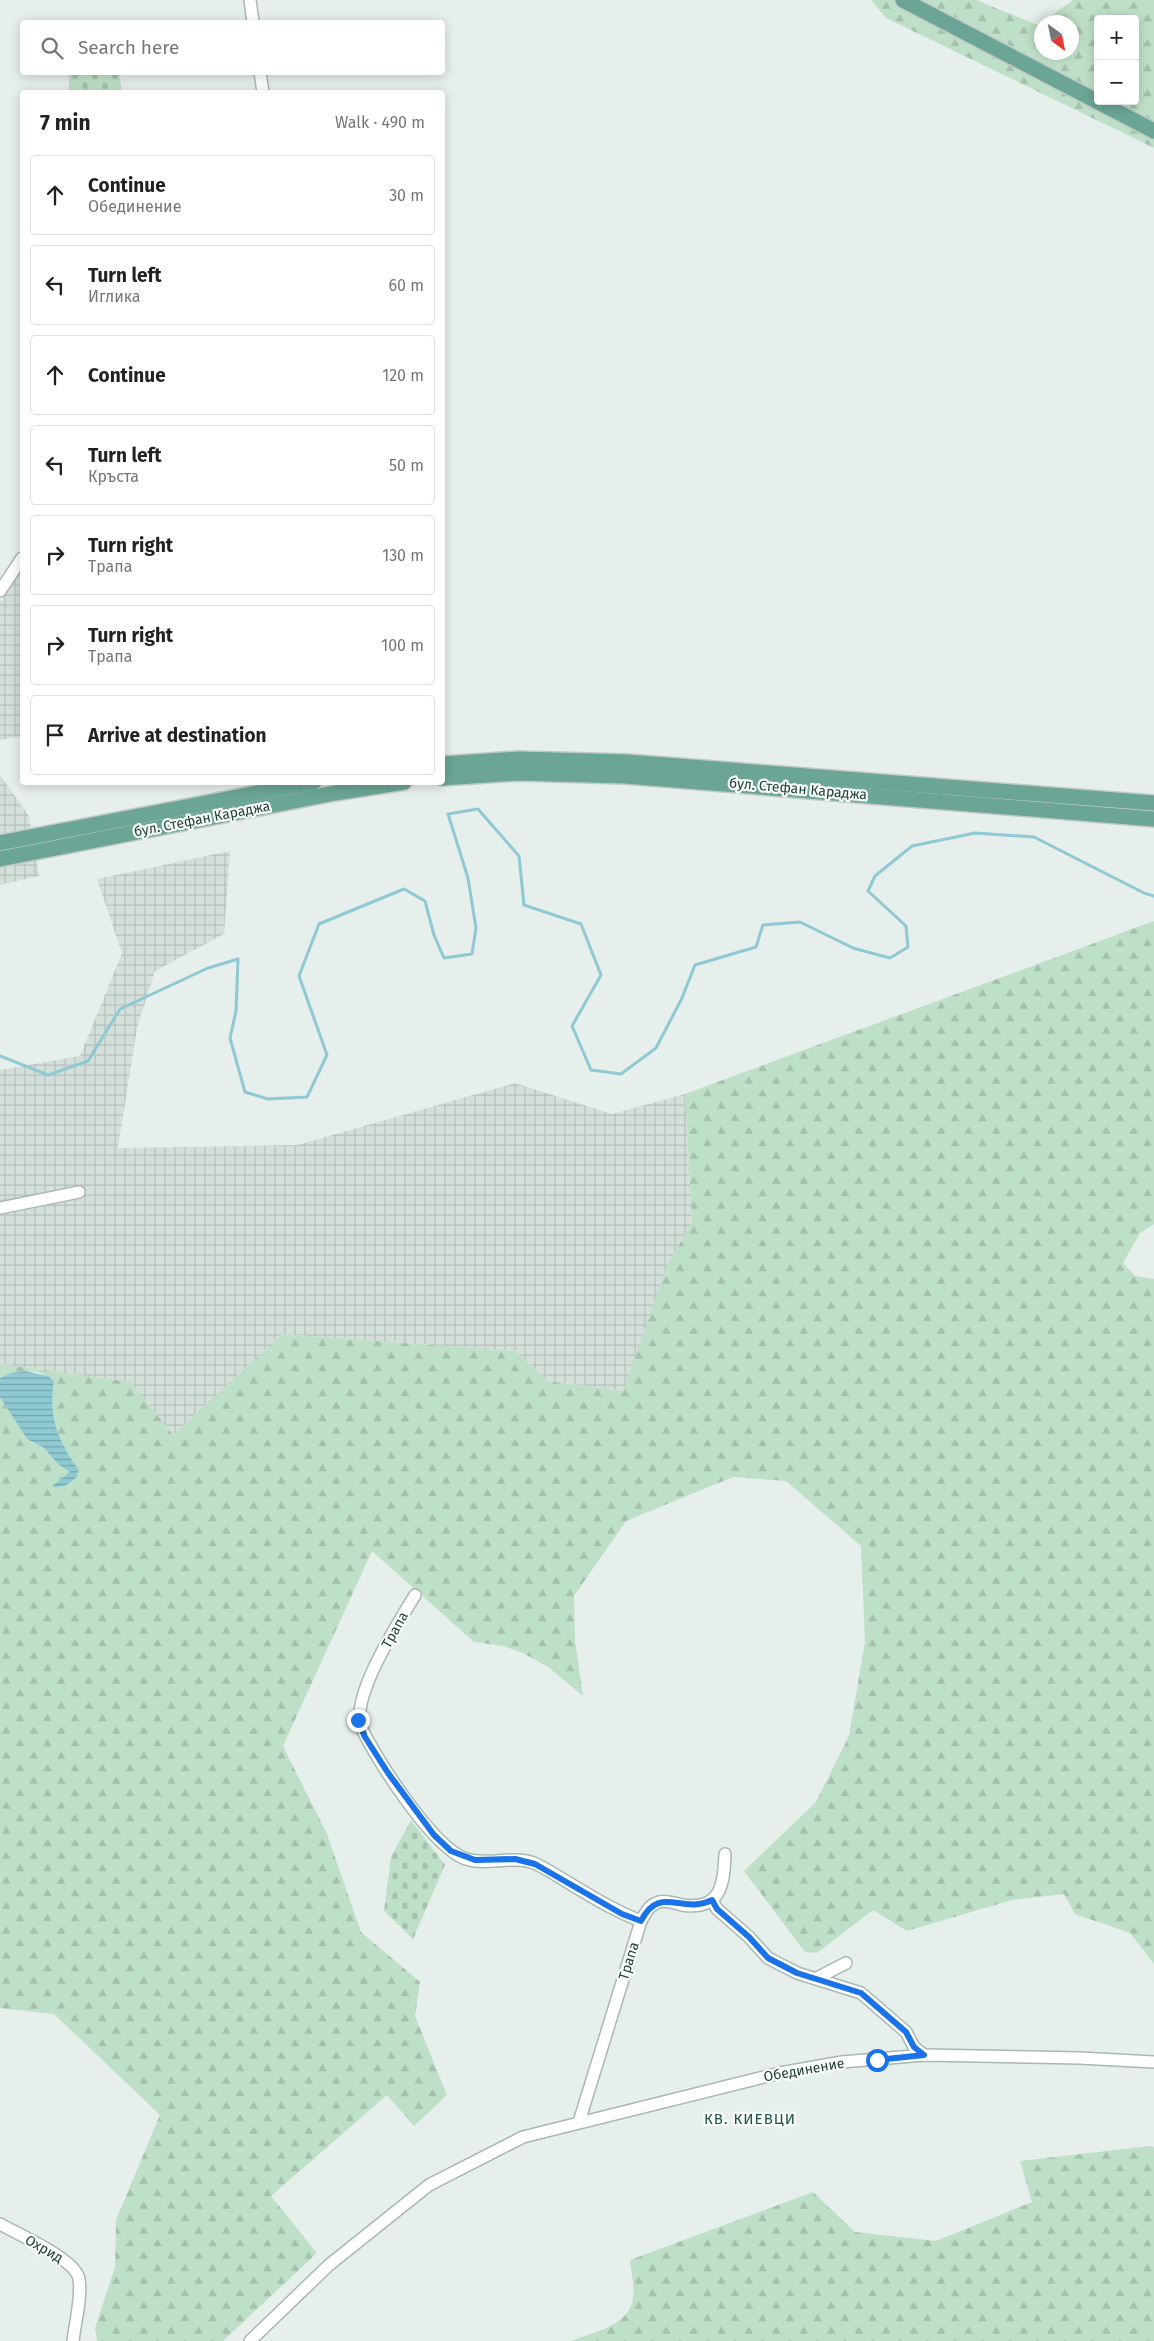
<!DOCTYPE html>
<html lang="en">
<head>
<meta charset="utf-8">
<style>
	body { margin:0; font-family:"Fira Sans",sans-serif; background:#f6f6f6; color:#222 }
	.controls { position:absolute; right:15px; top:15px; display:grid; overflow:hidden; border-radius:5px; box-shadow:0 2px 12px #0003 }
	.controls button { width:45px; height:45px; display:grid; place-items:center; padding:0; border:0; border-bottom:1px solid #e0e0e0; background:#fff; color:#222; font:25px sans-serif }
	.compass { position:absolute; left:1034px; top:15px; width:45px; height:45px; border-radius:50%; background:#fff; box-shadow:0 2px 12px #0003; rotate:147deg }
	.stop { position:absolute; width:15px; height:15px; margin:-11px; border:4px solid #1a73e8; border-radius:50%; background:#fff }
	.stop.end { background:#1a73e8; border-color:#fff; box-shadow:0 1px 5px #0008 }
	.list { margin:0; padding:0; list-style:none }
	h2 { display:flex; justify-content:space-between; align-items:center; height:65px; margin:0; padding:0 20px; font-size:21px }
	h2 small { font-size:16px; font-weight:400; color:#767676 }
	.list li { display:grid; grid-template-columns:32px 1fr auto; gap:15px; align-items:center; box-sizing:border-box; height:80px; margin:0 10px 10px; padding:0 10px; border:1px solid #e0e0e0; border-radius:5px }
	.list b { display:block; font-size:19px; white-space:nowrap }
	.list p { margin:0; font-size:16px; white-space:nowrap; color:#767676 }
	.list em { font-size:16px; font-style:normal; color:#767676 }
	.icon { flex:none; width:28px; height:28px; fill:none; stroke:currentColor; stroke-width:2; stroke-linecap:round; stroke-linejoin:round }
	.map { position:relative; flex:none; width:1154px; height:2341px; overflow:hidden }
	.search { position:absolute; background:#fff; box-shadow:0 2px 12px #0003; left:20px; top:20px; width:425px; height:55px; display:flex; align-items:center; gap:12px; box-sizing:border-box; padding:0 18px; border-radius:5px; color:#767676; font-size:19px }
	.panel { position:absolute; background:#fff; box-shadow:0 2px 12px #0003; left:20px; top:90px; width:425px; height:695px; border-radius:5px }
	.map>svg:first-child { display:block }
	.industrial { fill:url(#industrial-grid) }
	.forest { fill:url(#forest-firs); fill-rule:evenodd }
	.cemetery { fill:url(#cemetery-stones) }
	.water { fill:url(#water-rules) }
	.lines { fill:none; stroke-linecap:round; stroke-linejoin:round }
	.stream { stroke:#8ec9d4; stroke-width:3 }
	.minor-casing { stroke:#a8b8b2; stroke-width:14 }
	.major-casing { stroke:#c2cac8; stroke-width:18 }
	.minor { stroke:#fff; stroke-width:11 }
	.major { stroke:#6aa596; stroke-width:15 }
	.route { stroke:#1a73e8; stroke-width:6 }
	.labels { text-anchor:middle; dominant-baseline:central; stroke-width:4.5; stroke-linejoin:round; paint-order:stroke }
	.street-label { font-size:14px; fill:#24423a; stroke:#f7fbf9 }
	.neighbourhood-label { font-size:15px; letter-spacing:1px; fill:#1f5548; stroke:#f7fbf9 }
</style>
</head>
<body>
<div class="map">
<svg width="1154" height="2341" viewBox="0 0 1154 2341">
	<defs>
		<pattern id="industrial-grid" width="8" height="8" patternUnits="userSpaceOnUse" patternTransform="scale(1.25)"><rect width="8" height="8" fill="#d4dfda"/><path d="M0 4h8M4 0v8" fill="none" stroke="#b6c1bc"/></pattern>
		<pattern id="forest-firs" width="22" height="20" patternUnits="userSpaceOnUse" patternTransform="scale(1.25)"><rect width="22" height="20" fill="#bfe0c8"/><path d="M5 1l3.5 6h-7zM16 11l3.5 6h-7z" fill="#a4c1ad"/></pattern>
		<pattern id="cemetery-stones" width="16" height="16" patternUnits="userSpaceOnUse" patternTransform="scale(1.25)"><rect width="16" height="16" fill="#bfe0c8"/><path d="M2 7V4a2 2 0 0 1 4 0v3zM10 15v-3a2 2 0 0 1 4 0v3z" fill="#a4c1ad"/></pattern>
		<pattern id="water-rules" width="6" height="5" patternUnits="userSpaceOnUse" patternTransform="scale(1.25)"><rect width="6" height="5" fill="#8ec9d4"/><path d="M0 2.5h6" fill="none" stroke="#74a5ad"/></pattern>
	</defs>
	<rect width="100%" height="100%" fill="#e6efeb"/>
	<!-- industrial -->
	<g class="industrial">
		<polygon points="22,570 22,736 0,740 0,602"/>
		<polygon points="0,775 29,816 39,876 0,885"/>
		<polygon points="230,851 224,934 155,971 137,1028 118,1148 297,1145 515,1083 612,1114 685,1094 692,1223 668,1263 654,1347 624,1391 548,1381 515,1351 282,1334 173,1435 131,1382 0,1364 0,1070 80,1056 122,953 97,879"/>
	</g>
	<!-- forest -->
	<g class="forest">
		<path d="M871 0H976L1038 25 1073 0H1154V148L886 18ZM1098 19H1135V101H1098ZM1042 22H1072V52H1042Z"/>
		<path d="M1154 921V1224L1140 1233 1123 1263 1135 1276 1154 1279V1964L1130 1933 1075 1914 1064 1894 1012 1900 907 1931 873 1910 817 1953 805 1952 744 1871 816 1802 849 1736 865 1642 861 1546 786 1481 733 1477 626 1521 574 1596 575 1641 583 1696 548 1667 523 1653 503 1646 474 1642 372 1551 283 1746 327 1834 361 1932 420 1982 415 2016 447 2095 414 2126 387 2095 271 2196 317 2253 223 2341H97L95 2328 115 2267 116 2220 160 2115 54 2014 0 2008V1397L27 1439 44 1448 58 1464 71 1472 53 1486C62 1490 70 1483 77 1477L78 1470C74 1462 68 1455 64 1446 53 1426 50 1404 54 1381 39 1367 17 1370 0 1378V1364L131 1382 173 1435 282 1334 515 1351 548 1381 623 1391 668 1263 692 1223 685 1094Z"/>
		<path d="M1150 2146 1154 2147V2341H571C591 2333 625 2327 632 2303 636 2290 631 2273 630 2260L813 2192 855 2232 936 2241 1032 2202 1020 2161Z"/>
	</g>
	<!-- cemetery -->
	<g class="cemetery">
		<polygon points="69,73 119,73 122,92 69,92"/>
		<polygon points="411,1820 445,1865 413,1939 384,1911 391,1857"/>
	</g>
	<!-- water -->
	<path class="water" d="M25 1371 48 1376 54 1381C50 1404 53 1426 64 1446 68 1455 74 1462 78 1470L77 1477C70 1483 62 1490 52 1486L70 1472 58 1464 44 1448 27 1439 0 1397V1378L11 1373Z"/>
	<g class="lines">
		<!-- stream -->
		<polyline class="stream" points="0,1056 48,1075 88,1061 120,1009 208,968 238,959 236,1011 230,1038 245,1092 268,1099 307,1097 327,1055 299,976 319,924 404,889 425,901 434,935 444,958 472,954 476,928 468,878 448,814 478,809 519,856 524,905 581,924 601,975 572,1026 591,1070 621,1074 656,1048 682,998 695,965 756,947 763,925 800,922 853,948 890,958 908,947 906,926 868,891 875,876 912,846 975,833 1034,837 1144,893 1154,896"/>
		<defs>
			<g id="minor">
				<polyline points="250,0 253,22"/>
				<polyline points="260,72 263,92"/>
				<polyline points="0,591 22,558"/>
				<polyline points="0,1208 79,1192"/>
				<path d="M415 1595C398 1624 351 1695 361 1727 376 1759 433 1848 466 1859 488 1866 512 1855 534 1863 545 1868 554 1874 564 1880 589 1895 614 1911 641 1921"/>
				<polyline points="712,1900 717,1909 749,1937 768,1958 797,1973 861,1993 906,2032 914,2047 924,2055"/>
				<polyline points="817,1978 846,1963"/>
				<path d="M579 2122 641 1921C646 1912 649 1905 659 1902 665 1900 675 1903 682 1905 721 1911 724 1884 725 1854"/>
				<path d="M0 2224C17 2234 76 2259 79 2279 82 2298 75 2322 73 2341"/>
				<polyline points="250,2341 329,2265 429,2185 523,2137 780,2073 842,2062 924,2055 1080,2058 1154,2062"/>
			</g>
			<g id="major">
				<polyline points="903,0 1154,131"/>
				<polyline points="442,764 519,759 627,762 1154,803"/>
				<polyline points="442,778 519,773 625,776 1154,819"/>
				<polyline points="0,843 314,782"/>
				<polyline points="0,859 335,793 404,782"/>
			</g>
		</defs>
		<!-- minor casing -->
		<use href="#minor" class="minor-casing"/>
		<!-- major casing -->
		<use href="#major" class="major-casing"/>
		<!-- minor -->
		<use href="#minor" class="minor"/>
		<!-- major -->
		<use href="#major" class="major"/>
	</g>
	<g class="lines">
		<!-- route -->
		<path class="route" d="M358 1720 365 1737 388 1773 434 1835 451 1851 475 1860 515 1859 535 1864 622 1914 641 1921C660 1884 681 1915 712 1900L717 1909 749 1937 768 1958 797 1973 861 1993 906 2032 914 2047 924 2055 877 2060"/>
	</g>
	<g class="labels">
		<!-- street labels -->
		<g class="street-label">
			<text transform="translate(798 789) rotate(5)">бул. Стефан Караджа</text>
			<text transform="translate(202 819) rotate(-11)">бул. Стефан Караджа</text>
			<text transform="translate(395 1630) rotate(-61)">Трапа</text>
			<text transform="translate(629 1961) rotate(-73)">Трапа</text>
			<text transform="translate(804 2070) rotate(-10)">Обединение</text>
			<text transform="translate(44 2249) rotate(30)">Охрид</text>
		</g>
		<!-- neighbourhood labels -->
		<g class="neighbourhood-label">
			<text x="750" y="2119">КВ. КИЕВЦИ</text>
		</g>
	</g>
</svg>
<div class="controls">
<button>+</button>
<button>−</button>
</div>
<svg class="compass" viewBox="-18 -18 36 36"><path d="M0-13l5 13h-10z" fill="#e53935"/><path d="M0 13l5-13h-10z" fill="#767676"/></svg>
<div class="stop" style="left:877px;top:2060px"></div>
<div class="stop end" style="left:358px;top:1720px"></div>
<div class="search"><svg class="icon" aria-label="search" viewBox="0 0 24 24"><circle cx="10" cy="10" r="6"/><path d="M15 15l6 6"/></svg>Search here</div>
<section class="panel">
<h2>7 min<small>Walk · 490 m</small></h2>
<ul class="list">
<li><svg class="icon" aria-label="ahead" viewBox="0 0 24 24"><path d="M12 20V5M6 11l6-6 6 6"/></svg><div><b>Continue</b><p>Обединение</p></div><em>30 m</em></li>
<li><svg class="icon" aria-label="left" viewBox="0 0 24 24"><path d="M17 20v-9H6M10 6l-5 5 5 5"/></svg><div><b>Turn left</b><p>Иглика</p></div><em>60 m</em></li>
<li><svg class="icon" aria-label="ahead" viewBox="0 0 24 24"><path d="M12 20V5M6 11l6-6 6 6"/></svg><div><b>Continue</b></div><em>120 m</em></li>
<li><svg class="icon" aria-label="left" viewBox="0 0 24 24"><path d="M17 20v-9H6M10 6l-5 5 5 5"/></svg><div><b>Turn left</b><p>Кръста</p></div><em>50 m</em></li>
<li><svg class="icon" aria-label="right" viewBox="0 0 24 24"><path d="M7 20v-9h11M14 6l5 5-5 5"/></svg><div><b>Turn right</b><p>Трапа</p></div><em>130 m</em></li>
<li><svg class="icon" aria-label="right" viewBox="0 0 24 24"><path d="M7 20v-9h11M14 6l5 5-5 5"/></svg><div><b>Turn right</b><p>Трапа</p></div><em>100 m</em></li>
<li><svg class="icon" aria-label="arrive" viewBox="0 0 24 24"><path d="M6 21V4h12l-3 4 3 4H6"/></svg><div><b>Arrive at destination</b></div></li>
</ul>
</section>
</div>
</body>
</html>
